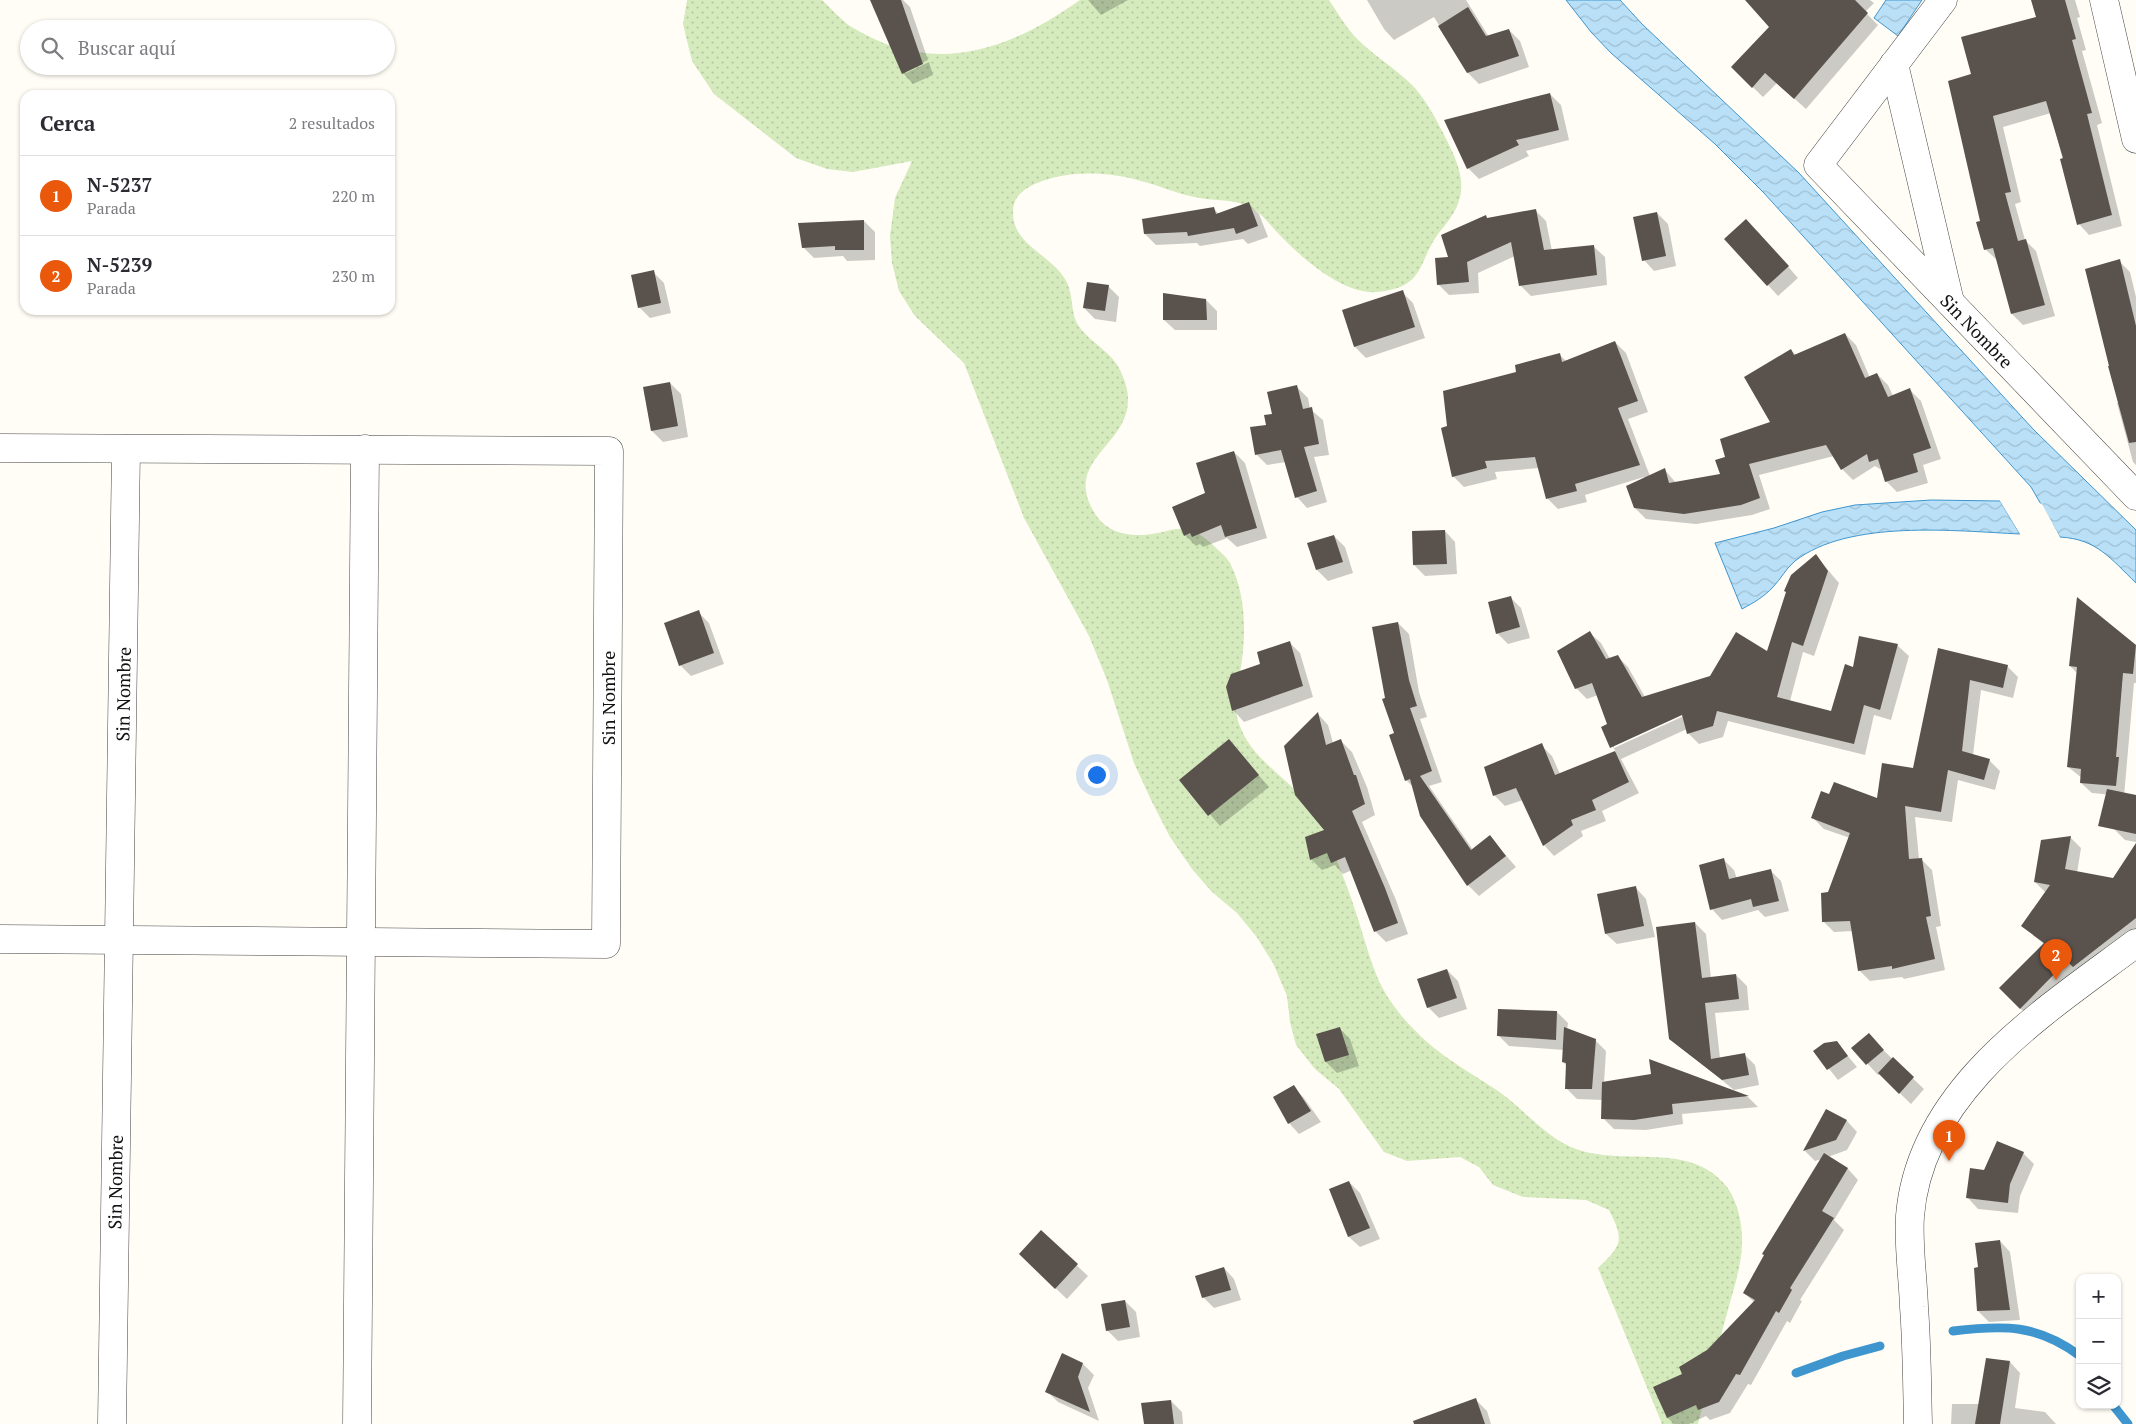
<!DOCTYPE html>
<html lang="es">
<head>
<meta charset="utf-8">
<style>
	body { margin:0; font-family:"PT Serif",serif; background:#f7f7f7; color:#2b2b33 }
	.controls { position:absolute; right:15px; bottom:15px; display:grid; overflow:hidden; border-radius:10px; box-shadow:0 1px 4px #0004 }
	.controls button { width:45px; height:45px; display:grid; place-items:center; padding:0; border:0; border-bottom:1px solid #e1e1e2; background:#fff; color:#2b2b33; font:25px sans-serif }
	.you { position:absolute; left:1096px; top:774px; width:18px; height:18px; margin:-12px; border:4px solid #fff; border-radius:50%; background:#1a73e8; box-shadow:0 0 0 8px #1a73e833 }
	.badge { display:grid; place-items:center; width:32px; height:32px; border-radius:50%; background:#ea580c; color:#fff; font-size:16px; font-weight:700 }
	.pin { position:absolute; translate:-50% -41px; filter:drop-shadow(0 1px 2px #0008) }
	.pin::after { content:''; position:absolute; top:26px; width:18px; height:15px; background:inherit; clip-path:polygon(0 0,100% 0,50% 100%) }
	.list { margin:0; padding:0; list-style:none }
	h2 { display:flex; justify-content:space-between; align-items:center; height:65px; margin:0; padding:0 20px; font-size:21px }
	h2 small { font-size:16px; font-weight:400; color:#7c7c81 }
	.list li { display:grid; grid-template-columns:32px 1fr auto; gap:15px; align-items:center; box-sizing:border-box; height:80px; padding:0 20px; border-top:1px solid #e1e1e2 }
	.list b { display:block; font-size:19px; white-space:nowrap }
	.list p { margin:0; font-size:16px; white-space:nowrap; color:#7c7c81 }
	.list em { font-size:16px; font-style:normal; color:#7c7c81 }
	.icon { flex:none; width:28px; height:28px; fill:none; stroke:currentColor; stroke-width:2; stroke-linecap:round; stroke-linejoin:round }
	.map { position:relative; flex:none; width:2136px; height:1424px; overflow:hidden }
	.search { position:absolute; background:#fff; box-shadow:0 1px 4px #0004; left:20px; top:20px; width:375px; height:55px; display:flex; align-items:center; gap:12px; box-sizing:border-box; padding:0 18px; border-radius:28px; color:#7c7c81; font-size:19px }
	.panel { position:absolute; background:#fff; box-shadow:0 1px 4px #0004; left:20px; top:90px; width:375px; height:225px; border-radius:15px }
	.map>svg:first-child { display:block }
	.green { fill:url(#green-dots) }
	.water { fill:url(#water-waves); stroke:#3f96cf }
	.pier { fill:#fffdf5 }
	.shadow { fill:#0003; fill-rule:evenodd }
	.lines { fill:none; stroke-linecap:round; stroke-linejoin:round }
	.stream { stroke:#3f96cf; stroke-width:9 }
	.building { fill:#5a524d }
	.minor-casing { stroke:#444; stroke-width:29 }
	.minor { stroke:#fff; stroke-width:28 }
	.labels { text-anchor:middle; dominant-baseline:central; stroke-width:5; stroke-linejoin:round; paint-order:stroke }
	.street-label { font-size:18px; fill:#111; stroke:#fff }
</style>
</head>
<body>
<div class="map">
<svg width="2136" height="1424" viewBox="0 0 2136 1424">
	<defs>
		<pattern id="green-dots" width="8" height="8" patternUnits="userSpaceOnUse" patternTransform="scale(1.25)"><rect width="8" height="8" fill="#d5ebbd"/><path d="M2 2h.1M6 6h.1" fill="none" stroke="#b6c8a1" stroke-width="1.8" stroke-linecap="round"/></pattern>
		<pattern id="water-waves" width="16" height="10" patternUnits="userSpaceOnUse" patternTransform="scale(1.25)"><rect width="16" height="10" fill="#b9e0f7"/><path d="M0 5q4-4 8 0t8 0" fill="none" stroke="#9ebfd3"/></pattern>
	</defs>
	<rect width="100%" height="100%" fill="#fffdf5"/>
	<!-- green -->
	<path class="green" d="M687 0H822C831 8 840 19 850 26 931 77 1007 52 1080 0H1329C1336 10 1342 21 1350 31 1368 53 1395 67 1414 87 1424 98 1434 115 1441 129 1461 168 1474 192 1442 229 1417 258 1428 288 1377 292 1342 295 1298 255 1275 230 1267 221 1260 212 1248 206 1232 199 1216 201 1200 198 1179 195 1161 186 1141 181 1114 173 1083 171 1056 177 1037 182 1012 190 1013 213 1013 245 1051 255 1065 279 1074 293 1070 312 1078 325 1089 342 1111 351 1120 370 1156 442 1057 450 1094 512 1107 535 1134 538 1158 533 1164 532 1176 528 1182 529 1195 529 1204 537 1213 545 1220 552 1225 555 1230 563 1245 592 1246 628 1242 659 1239 687 1229 703 1242 731 1257 765 1296 782 1315 814 1330 840 1348 887 1357 916 1367 946 1374 980 1394 1006 1403 1019 1416 1032 1427 1042 1449 1061 1474 1075 1498 1091 1524 1109 1546 1138 1576 1149 1626 1167 1690 1140 1727 1187 1738 1202 1743 1226 1742 1245 1741 1269 1732 1294 1726 1317 1716 1353 1707 1388 1698 1424H1662L1598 1268C1623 1244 1624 1240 1609 1210L1586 1200 1523 1197 1493 1185 1479 1167 1460 1157 1407 1161 1384 1152 1339 1089 1315 1069 1296 1045 1290 1022 1287 996 1273 963 1256 936 1237 913 1211 891 1192 869 1170 837 1152 802 1134 763 1107 680 1089 636 1024 518 964 363 915 316 899 291 892 263 890 236 895 198 912 161 853 172 827 169 796 158 714 94 692 61 683 24Z"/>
	<!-- water -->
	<g class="water">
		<path d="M1566 0H1620L1642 24 1799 173 2033 429 2136 530V583C2111 559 2097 539 2060 537L2031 487 1763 192 1715 144 1611 53 1591 32Z"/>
		<polygon points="1886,0 1922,0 1898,36 1874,18"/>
		<path d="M1931 500 2000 501 2020 534C1956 531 1849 519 1795 561 1786 568 1781 579 1773 587 1764 597 1753 603 1742 609L1715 543 1774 528 1822 512 1855 505Z"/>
	</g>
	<!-- pier -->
	<g class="pier">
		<polygon points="2000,501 2003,501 2022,535 2020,534"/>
		<polygon points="2039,503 2042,504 2060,537 2057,536"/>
	</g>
	<!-- shadow -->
	<g class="shadow">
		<polygon points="888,0 903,0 910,7 928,60 906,70 906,73 929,62 933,75 913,84 903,73"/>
		<polygon points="1088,0 1128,0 1101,15"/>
		<polygon points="1367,0 1466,0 1489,37 1509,30 1520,41 1529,67 1479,84 1468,73 1434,17 1394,40 1384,29"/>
		<polygon points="1759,0 1870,0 1874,3 1865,12 1878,25 1806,109 1777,83 1763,97 1732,67 1771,27"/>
		<polygon points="2033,0 2075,0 2080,17 2077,18 2086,50 2082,51 2102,123 2097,125 2122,226 2089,235 2079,224 2051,113 2003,127 2021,202 2015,204 2025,240 2036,251 2055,316 2023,325 2012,314 1997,260 1985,249 1972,75 2037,18"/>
		<polygon points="1550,94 1561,105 1569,140 1526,151 1529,156 1479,179 1468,168"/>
		<polygon points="1248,203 1259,214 1268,237 1248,244 1243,239 1200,246 1197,243 1156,245 1145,234 1214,209 1219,214"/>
		<polygon points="1535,210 1546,221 1552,251 1594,247 1605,257 1607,285 1531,296 1520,285 1515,256 1478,273 1479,293 1449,295 1438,284 1450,258 1486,217 1488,219"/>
		<polygon points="1657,213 1668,224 1676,266 1654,271 1644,260"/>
		<polygon points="864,221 875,232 875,260 847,261 843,256 814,258 803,247"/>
		<polygon points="1757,231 1798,278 1778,296 1768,285"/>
		<polygon points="2119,261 2130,272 2136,297 2136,465 2133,462 2117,403 2119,402"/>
		<polygon points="653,272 664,283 671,313 650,318 639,307"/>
		<polygon points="1108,286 1119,297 1116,322 1095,319 1084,308"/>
		<polygon points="1402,292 1413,303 1425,338 1366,358 1355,347 1344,311"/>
		<polygon points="1206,300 1217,311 1217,330 1175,330 1164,320"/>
		<polygon points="1845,334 1856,345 1870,378 1877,374 1888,385 1893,396 1910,390 1921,401 1941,459 1923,465 1928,483 1897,492 1886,481 1883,471 1875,466 1853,480 1842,469 1834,456 1759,475 1770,509 1752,515 1696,524 1646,519 1635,508 1644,477 1585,495 1587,502 1558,509 1547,498 1539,468 1495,472 1497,479 1464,487 1453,476 1449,427 1518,373 1559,354 1566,361 1615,342 1626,353 1648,412 1628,419 1650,476 1665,470 1676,483 1722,475 1727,458 1772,423 1791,350 1796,355"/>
		<polygon points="670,383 681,394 688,437 663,442 652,431 644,388"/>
		<polygon points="1297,387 1308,398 1310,409 1323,420 1329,455 1314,457 1327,502 1307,508 1297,497 1286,462 1267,465 1256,454 1274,415"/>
		<polygon points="1234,452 1245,463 1267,538 1237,547 1227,538 1203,547 1200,544 1196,546 1185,535 1207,494"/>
		<polygon points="1445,531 1455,542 1457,574 1425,576 1414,565"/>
		<polygon points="1334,536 1345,547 1353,573 1328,581 1317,570"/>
		<path d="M1816 556 1839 583 1814 656 1803 652 1790 701 1832 712 1854 668 1860 638 1898 646 1909 656 1891 720 1874 715 1865 755 1728 721 1723 737 1699 744 1688 733 1687 729 1621 759 1639 793 1602 811 1606 821 1581 831 1583 836 1554 856 1544 845 1523 800 1505 806 1494 795 1541 745 1552 756 1560 774 1616 752 1602 728 1609 725 1598 695 1587 699 1576 688 1590 633 1601 643 1610 659 1617 656 1628 667 1645 697 1711 678 1768 653ZM1687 712 1688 714 1614 748V745Z"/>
		<polygon points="1510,597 1521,608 1530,638 1508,644 1497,633"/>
		<polygon points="2078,599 2136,647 2136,683 2134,683 2124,796 2092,793 2081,783 2082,778 2068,767 2077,673 2070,666"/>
		<polygon points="698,612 709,623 724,664 691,676 680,665"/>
		<polygon points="1398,623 1409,634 1419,692 1427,717 1420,719 1442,782 1429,786 1473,850 1490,837 1516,867 1479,896 1468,885 1414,788 1406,780 1386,699"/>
		<polygon points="1290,643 1300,653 1313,697 1244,722 1234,711 1227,687"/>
		<polygon points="1939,650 2007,666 2018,677 2013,698 1981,690 1973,755 1989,760 2000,771 1995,790 1958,780 1952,822 1915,817 1919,859 1921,859 1932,870 1941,926 1936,927 1945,970 1904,979 1902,977 1870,981 1859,970 1853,931 1834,932 1823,921 1829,894 1850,838 1824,829 1813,818 1830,796 1878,800 1914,769"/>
		<polygon points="1318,714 1328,725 1333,743 1341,741 1352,752 1367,787 1375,815 1362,822 1396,900 1408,934 1386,942 1375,931 1352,870 1343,874 1335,865 1322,870 1311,859 1326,830"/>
		<polygon points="1229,741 1269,787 1220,826 1181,780"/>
		<polygon points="2136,809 2136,842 2125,840 2114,829"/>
		<polygon points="2071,838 2081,848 2077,873 2114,880 2136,845 2136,937 2031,1019 2000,988 2044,944 2022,926 2046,893 2035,882"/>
		<polygon points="1724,860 1734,870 1737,879 1770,870 1781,881 1789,911 1765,917 1758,910 1722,920 1712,909"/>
		<polygon points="1636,888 1646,899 1655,937 1617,944 1606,934"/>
		<polygon points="1695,923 1706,934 1711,978 1736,975 1747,986 1749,1010 1715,1013 1720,1058 1744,1054 1755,1065 1759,1085 1734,1090 1670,1038"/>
		<polygon points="1447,970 1458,981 1467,1009 1439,1018 1428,1007"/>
		<polygon points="1557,1012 1568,1023 1567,1030 1595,1040 1606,1051 1604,1083 1652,1075 1650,1061 1748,1097 1758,1107 1682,1114 1683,1124 1646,1130 1614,1129 1603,1118 1603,1100 1577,1099 1566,1088 1567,1066 1563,1062 1564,1050 1509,1046 1499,1036"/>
		<polygon points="1339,1028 1350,1039 1359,1066 1337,1073 1326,1062 1318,1035"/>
		<polygon points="1837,1043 1857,1067 1838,1080 1815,1051"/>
		<polygon points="1879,1046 1924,1089 1911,1104 1880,1074 1878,1075 1853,1048"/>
		<polygon points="1293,1087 1304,1098 1321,1122 1299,1134 1289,1123"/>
		<polygon points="1826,1110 1847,1121 1857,1132 1847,1150 1828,1157 1848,1169 1858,1180 1834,1220 1844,1230 1800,1300 1802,1301 1790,1323 1787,1321 1751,1385 1748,1384 1730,1413 1710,1420 1706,1416 1689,1424 1674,1424 1668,1418 1684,1375 1754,1302 1744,1293 1822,1159 1815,1161 1805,1151"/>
		<polygon points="2023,1153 2034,1164 2020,1196 2018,1213 1978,1209 1968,1198 1985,1171"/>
		<polygon points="1349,1182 1360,1193 1380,1239 1360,1247 1349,1237"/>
		<polygon points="1041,1232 1088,1276 1067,1299 1031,1265"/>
		<polygon points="2000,1241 2010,1252 2020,1320 1989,1322 1978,1311 1979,1268"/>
		<polygon points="1224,1268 1234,1279 1241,1300 1214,1308 1203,1297"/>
		<polygon points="1125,1301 1136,1312 1140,1337 1118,1341 1107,1330"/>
		<polygon points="1062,1355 1083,1364 1094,1375 1088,1388 1099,1421 1058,1402 1047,1391"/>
		<polygon points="2010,1362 2020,1373 2015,1408 2045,1412 2056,1424 1951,1424 1952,1404 1980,1404"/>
		<polygon points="1476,1400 1487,1411 1491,1424 1430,1424"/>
		<polygon points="1171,1401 1182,1412 1183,1424 1145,1424"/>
	</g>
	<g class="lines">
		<!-- stream -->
		<g class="stream">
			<path d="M1953 1331C2003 1325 2038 1324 2080 1356"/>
			<polyline points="1796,1373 1843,1356 1880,1346"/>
			<polyline points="2113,1405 2128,1424"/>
		</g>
	</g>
	<!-- building -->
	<g class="building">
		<polygon points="870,0 901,0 923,64 902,74"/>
		<polygon points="1745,0 1855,0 1868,13 1794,99 1765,73 1752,88 1731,67 1769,27"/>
		<polygon points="2031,0 2065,0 2076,39 2072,40 2092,113 2087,114 2112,215 2077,225 2060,159 2063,158 2046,101 1993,116 2011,192 2005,193 2018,241 2026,239 2045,305 2011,314 1993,248 1984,250 1976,222 1980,221 1948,81 1971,74 1961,37 2036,17"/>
		<polygon points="1468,7 1486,36 1509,29 1519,56 1467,73 1438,26"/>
		<polygon points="1550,93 1559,130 1516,140 1519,145 1467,169 1444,120"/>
		<polygon points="1249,202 1258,226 1236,234 1234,228 1188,236 1187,232 1144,234 1142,219 1214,207 1216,214"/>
		<polygon points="1536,209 1544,250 1594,245 1597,275 1519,286 1511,242 1467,262 1469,282 1437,285 1435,258 1448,257 1441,235 1486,215 1487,218"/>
		<polygon points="1657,212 1666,256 1642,261 1633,217"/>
		<polygon points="1746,219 1789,266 1767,286 1724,239"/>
		<polygon points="864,220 864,250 835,250 835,246 802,248 798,223"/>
		<polygon points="2120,259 2136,326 2136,442 2129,443 2108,366 2109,366 2085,269"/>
		<polygon points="654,270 661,303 638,308 631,275"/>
		<polygon points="1087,282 1109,285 1105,311 1083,308"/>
		<polygon points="1403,290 1415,327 1354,347 1342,310"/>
		<polygon points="1163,293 1206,299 1207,320 1163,320"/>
		<polygon points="1845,333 1865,378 1877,373 1888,397 1910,388 1931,448 1913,454 1918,472 1885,482 1878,459 1869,462 1867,454 1841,470 1826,445 1749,464 1760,498 1741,505 1684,514 1634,508 1626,486 1665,468 1669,483 1720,474 1715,460 1725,457 1720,439 1770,422 1744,377 1791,349 1794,355"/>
		<polygon points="1615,341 1638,401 1618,408 1640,465 1575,484 1577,491 1546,499 1535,457 1485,461 1487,468 1452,477 1441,428 1447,426 1443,391 1516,372 1515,365 1560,353 1562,362"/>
		<polygon points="670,382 678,426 651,431 643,387"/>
		<polygon points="1297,385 1303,409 1312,407 1319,444 1304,447 1317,491 1295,498 1281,450 1255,455 1250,427 1266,425 1264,415 1272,414 1267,392"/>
		<polygon points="1234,451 1257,528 1225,537 1221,525 1192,537 1190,533 1184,536 1172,507 1205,493 1196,463"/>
		<polygon points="1445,530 1447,564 1413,565 1412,531"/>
		<polygon points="1334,535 1343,562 1316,570 1307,543"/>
		<polygon points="1816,554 1828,571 1803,646 1792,642 1777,697 1831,711 1845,664 1853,667 1859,636 1898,644 1880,710 1864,705 1854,744 1717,711 1713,726 1687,734 1682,715 1610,748 1601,727 1607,724 1592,683 1575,689 1557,651 1590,631 1606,659 1618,655 1642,697 1710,676 1736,632 1767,651 1786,592 1784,591 1791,575"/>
		<polygon points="1511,596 1520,627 1496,634 1488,602"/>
		<polygon points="2077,597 2136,645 2133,674 2123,673 2116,757 2119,757 2116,786 2080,783 2081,769 2067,767 2077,667 2069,666"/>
		<polygon points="699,610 714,653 679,666 664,623"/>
		<polygon points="1398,622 1409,680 1417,706 1410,708 1432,771 1420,776 1471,850 1490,835 1506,856 1467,886 1420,816 1410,779 1405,781 1389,735 1394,733 1382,699 1385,698 1372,627"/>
		<polygon points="1290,641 1303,686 1232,711 1226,687 1231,674 1260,664 1257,652"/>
		<polygon points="1938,648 2008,665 2003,688 1970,680 1962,751 1990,759 1984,780 1948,770 1941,812 1905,806 1909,859 1922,858 1931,916 1926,917 1935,959 1892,969 1892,966 1858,971 1850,921 1822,922 1821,893 1828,892 1850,833 1811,818 1821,791 1829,794 1834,782 1877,798 1882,763 1913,768"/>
		<polygon points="1318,712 1326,745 1341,739 1354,775 1356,775 1365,804 1352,811 1385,888 1398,923 1374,932 1345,857 1331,863 1327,853 1310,860 1305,837 1324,830 1295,795 1284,746"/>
		<polygon points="1229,739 1259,775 1208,816 1179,780"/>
		<polygon points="1542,743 1555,775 1615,751 1629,782 1592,800 1596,810 1571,820 1573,825 1543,846 1516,788 1493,796 1484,767"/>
		<polygon points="2107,789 2136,795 2136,834 2098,826"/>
		<polygon points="2071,836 2065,869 2113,878 2136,843 2136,918 2073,967 2067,961 2020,1009 1999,988 2044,943 2021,926 2050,885 2034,882 2041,840"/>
		<polygon points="1724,858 1729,879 1771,869 1779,901 1753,907 1751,899 1710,910 1699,865"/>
		<polygon points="1636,886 1644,926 1605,934 1597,894"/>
		<polygon points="1695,922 1702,978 1736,974 1739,999 1705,1003 1711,1059 1745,1053 1749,1075 1722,1080 1669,1039 1656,927"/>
		<polygon points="1447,969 1457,998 1427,1008 1417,979"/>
		<polygon points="1498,1009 1557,1011 1556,1040 1497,1036"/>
		<polygon points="1340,1027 1349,1055 1325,1062 1316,1034"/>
		<polygon points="1564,1027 1596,1039 1592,1089 1565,1089 1566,1063 1562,1062"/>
		<polygon points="1869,1033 1884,1050 1866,1065 1851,1048"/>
		<polygon points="1837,1041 1848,1056 1827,1070 1813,1051 1824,1043"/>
		<polygon points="1893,1057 1914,1077 1899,1094 1878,1073"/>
		<polygon points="1649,1059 1749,1096 1672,1104 1673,1114 1634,1120 1601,1119 1602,1082 1651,1074"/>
		<polygon points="1294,1085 1311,1111 1288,1124 1273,1097"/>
		<polygon points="1826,1109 1847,1120 1836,1140 1803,1151"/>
		<polygon points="1997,1141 2024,1152 2010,1184 2008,1203 1966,1198 1970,1168 1984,1170"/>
		<polygon points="1824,1153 1848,1168 1822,1211 1834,1218 1790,1288 1792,1290 1779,1313 1776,1311 1740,1375 1736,1374 1719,1402 1698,1410 1696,1405 1667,1418 1653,1387 1682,1374 1679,1367 1707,1350 1755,1300 1743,1293 1764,1255 1762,1254"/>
		<polygon points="1349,1181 1370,1228 1348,1237 1329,1189"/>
		<polygon points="1041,1230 1078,1264 1055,1289 1019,1254"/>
		<polygon points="2000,1240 2010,1310 1977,1311 1974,1268 1978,1267 1975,1243"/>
		<polygon points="1224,1267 1231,1290 1202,1298 1195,1276"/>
		<polygon points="1125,1300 1130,1327 1106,1331 1101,1304"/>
		<polygon points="1062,1353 1083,1363 1078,1377 1090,1412 1045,1392"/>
		<polygon points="1986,1358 2010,1361 2000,1424 1975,1424"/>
		<polygon points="1476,1398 1485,1424 1414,1424 1413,1421"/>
		<polygon points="1171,1400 1174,1424 1144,1424 1141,1403"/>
	</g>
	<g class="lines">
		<defs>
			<g id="minor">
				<polyline points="1943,0 1818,165 2136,496"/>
				<polyline points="2104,0 2136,139"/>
				<polyline points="1894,64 1950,302"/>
				<polyline points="0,448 609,451 606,944 0,939"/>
				<polyline points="112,1424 126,449"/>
				<polyline points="357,1424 365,449"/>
				<path d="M1918 1424C1917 1385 1917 1346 1914 1307 1913 1277 1908 1246 1910 1216 1920 1089 2044 1012 2136 943"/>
			</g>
		</defs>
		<!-- minor casing -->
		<use href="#minor" class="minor-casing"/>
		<!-- minor -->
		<use href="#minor" class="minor"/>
	</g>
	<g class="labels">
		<!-- street labels -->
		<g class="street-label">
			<text transform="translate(1977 331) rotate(46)">Sin Nombre</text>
			<text transform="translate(123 694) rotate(-89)">Sin Nombre</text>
			<text transform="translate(608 698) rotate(-90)">Sin Nombre</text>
			<text transform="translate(115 1182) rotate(-89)">Sin Nombre</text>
		</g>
	</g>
</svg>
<div class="controls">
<button>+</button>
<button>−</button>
<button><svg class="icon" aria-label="layers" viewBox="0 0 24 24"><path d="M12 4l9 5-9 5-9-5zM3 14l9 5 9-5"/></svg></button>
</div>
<div class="you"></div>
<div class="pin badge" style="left:1949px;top:1161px">1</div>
<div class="pin badge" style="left:2056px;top:980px">2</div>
<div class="search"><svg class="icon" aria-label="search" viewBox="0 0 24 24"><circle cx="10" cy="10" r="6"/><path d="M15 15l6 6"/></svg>Buscar aquí</div>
<section class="panel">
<h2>Cerca<small>2 resultados</small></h2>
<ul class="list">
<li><span class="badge">1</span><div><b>N-5237</b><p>Parada</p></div><em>220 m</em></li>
<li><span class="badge">2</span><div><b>N-5239</b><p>Parada</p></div><em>230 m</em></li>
</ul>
</section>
</div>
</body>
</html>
